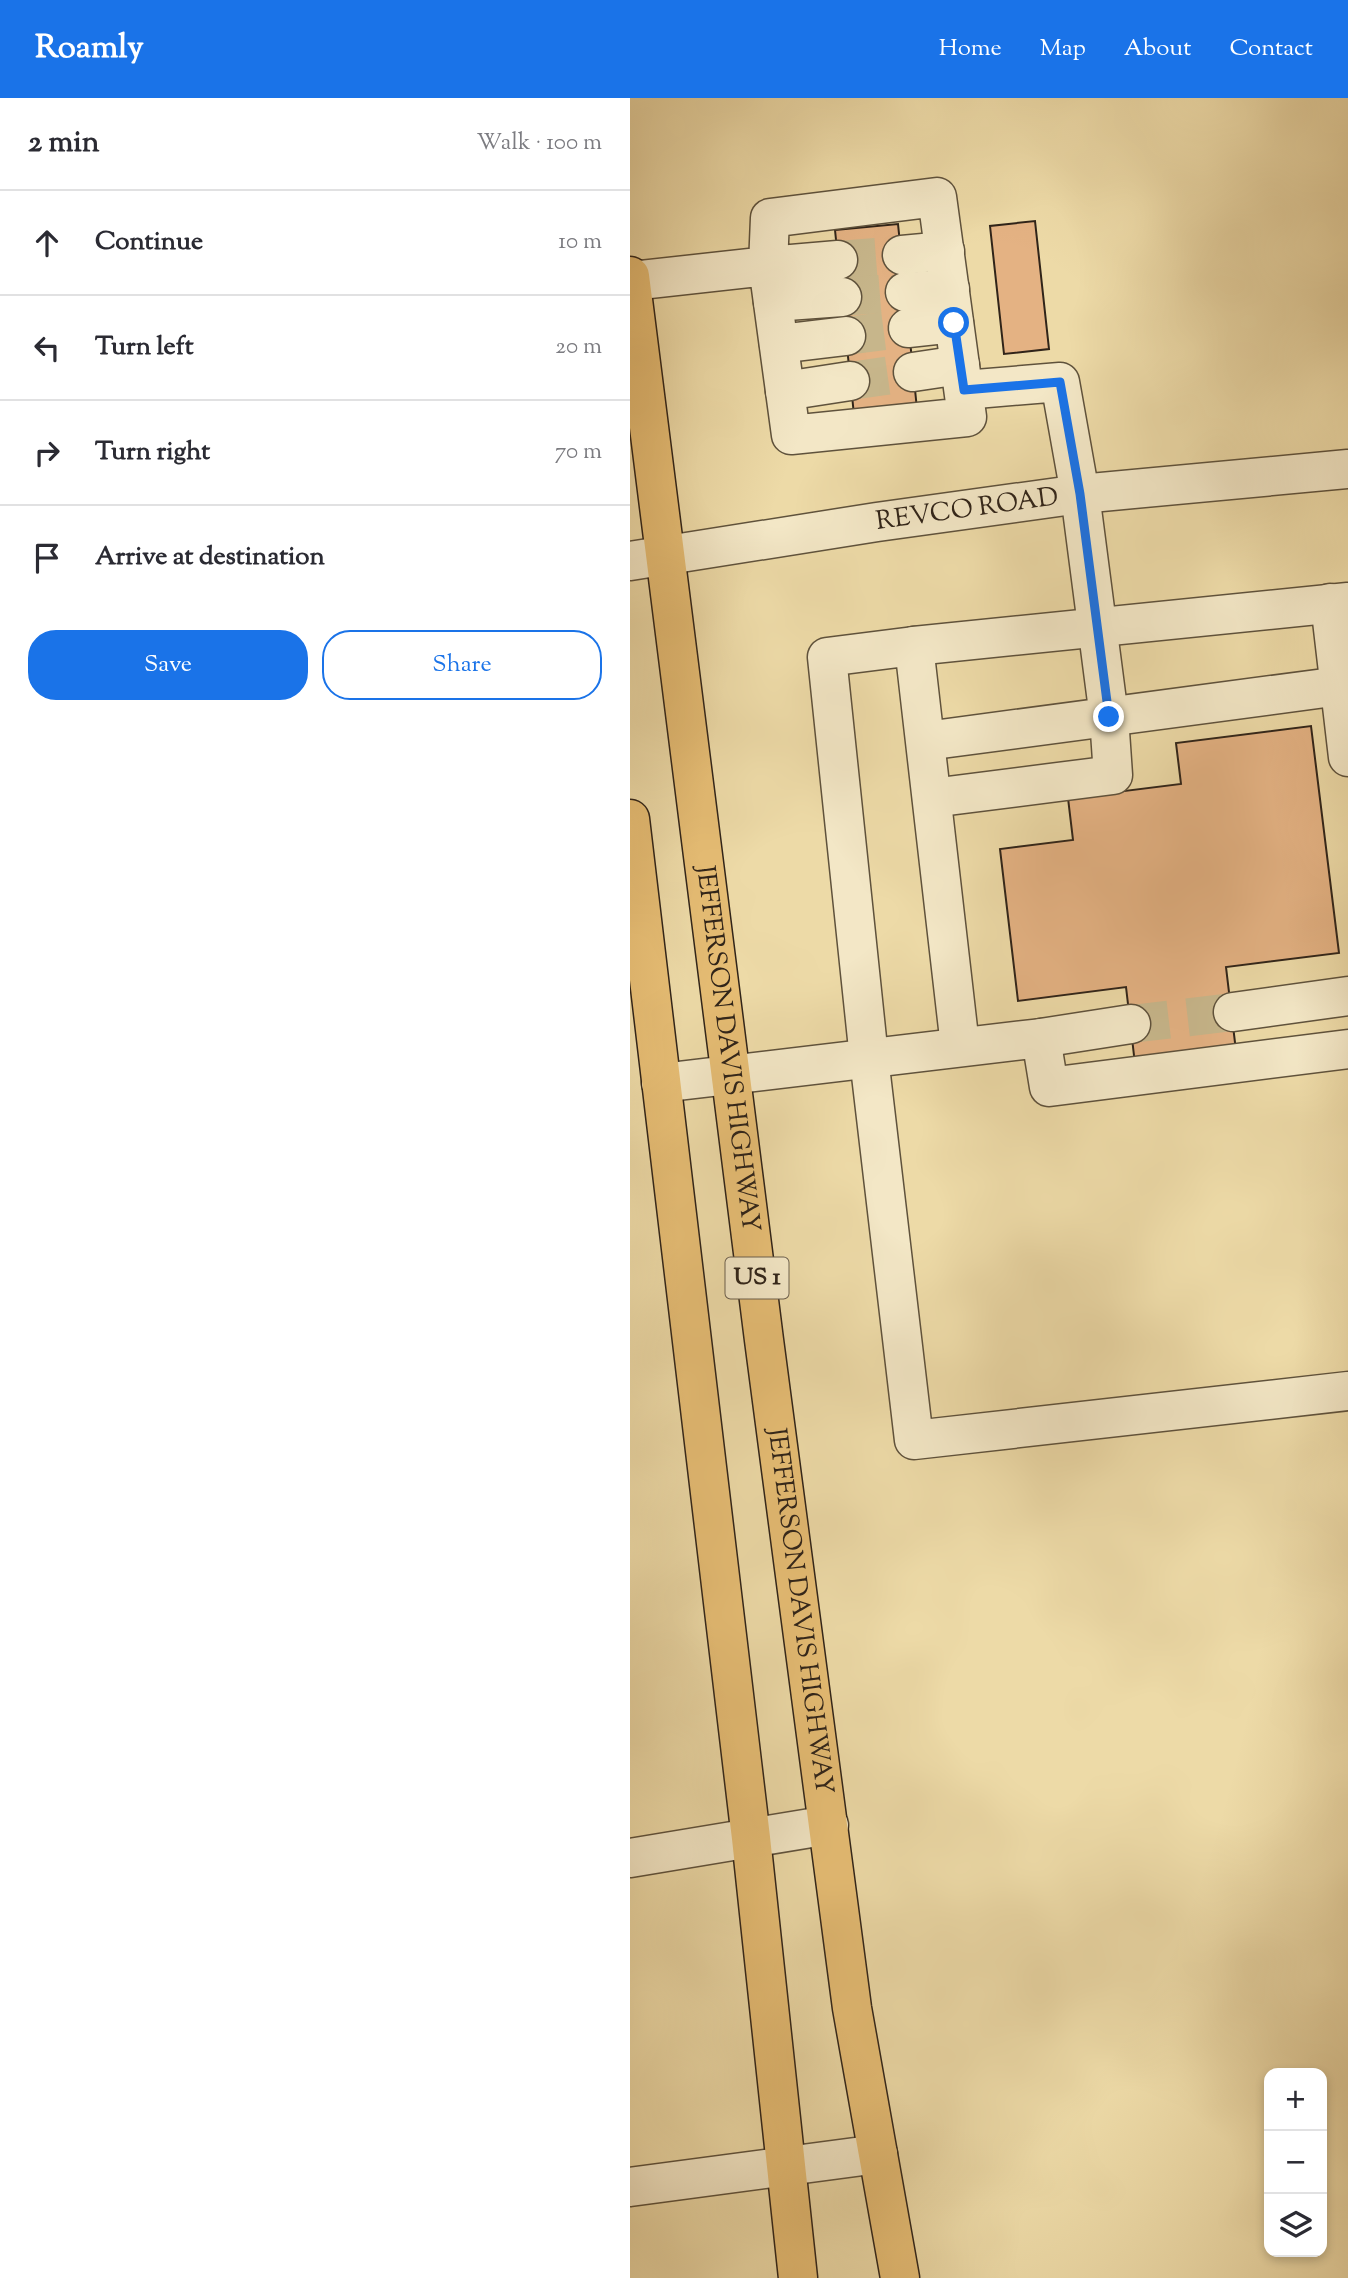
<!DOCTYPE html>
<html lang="en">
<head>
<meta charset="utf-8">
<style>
	body { margin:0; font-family:"Sorts Mill Goudy",serif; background:#f7f7f7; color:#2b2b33 }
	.controls { position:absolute; right:21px; bottom:21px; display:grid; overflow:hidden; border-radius:14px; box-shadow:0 4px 10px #0003 }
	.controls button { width:63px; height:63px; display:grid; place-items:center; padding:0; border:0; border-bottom:2px solid #e1e1e2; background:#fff; color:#2b2b33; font:35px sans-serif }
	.stop { position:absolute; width:21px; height:21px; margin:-16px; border:5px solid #1a73e8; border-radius:50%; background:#fff }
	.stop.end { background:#1a73e8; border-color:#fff; box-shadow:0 2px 7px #0008 }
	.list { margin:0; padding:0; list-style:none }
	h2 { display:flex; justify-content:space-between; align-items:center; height:91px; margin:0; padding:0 28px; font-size:30px }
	h2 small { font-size:23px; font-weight:400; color:#7c7c81 }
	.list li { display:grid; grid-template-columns:46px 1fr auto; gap:21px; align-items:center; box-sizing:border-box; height:105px; padding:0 28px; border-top:2px solid #e1e1e2 }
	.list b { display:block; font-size:26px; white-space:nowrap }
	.list em { font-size:23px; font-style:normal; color:#7c7c81 }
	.actions { display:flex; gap:14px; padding:21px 28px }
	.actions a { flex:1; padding:16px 0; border:2px solid #1a73e8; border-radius:28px; text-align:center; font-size:24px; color:#1a73e8 }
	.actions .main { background:#1a73e8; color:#fff }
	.icon { flex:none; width:38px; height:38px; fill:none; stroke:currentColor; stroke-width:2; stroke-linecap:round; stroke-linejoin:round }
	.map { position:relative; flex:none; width:718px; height:2180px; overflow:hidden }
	header { display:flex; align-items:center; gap:42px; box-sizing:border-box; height:98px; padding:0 35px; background:#1a73e8; color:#fff }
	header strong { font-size:33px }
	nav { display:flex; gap:38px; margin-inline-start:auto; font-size:24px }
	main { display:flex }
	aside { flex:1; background:#fff }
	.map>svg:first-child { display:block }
	.building { fill:#e4b283; stroke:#302419; stroke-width:2 }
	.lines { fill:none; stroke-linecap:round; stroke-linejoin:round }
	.minor-tunnel { stroke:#c7b68b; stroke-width:38; stroke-dasharray:38 19; stroke-linecap:butt }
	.minor-casing { stroke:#5f523c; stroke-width:41 }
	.highway-casing { stroke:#302419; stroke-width:41 }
	.minor { stroke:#f3e7c6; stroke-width:38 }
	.highway { stroke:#e6bd74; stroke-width:38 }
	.route { stroke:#1a73e8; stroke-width:9 }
	.labels { text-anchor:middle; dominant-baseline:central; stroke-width:5; stroke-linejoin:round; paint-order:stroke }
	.shield { fill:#f3e7c6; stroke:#6a5e4d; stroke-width:2 }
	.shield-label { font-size:24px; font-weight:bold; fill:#302419 }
	.street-label { font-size:26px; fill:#302419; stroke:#f3e7c6 }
</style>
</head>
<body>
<header>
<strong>Roamly</strong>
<nav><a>Home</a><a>Map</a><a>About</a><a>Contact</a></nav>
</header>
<main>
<aside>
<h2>2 min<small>Walk · 100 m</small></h2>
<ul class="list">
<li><svg class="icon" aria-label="ahead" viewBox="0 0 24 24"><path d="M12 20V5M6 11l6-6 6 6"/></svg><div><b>Continue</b></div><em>10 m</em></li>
<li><svg class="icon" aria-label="left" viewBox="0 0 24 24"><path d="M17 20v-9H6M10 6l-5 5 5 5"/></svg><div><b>Turn left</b></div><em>20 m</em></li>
<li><svg class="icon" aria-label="right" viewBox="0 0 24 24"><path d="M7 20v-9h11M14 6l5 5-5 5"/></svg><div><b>Turn right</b></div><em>70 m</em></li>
<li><svg class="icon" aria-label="arrive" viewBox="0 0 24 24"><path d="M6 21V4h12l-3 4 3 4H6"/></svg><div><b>Arrive at destination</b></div></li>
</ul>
<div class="actions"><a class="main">Save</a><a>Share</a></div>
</aside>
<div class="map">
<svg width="718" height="2180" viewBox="0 0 718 2180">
	<rect width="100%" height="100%" fill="#eddaa7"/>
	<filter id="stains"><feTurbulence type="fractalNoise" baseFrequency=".00286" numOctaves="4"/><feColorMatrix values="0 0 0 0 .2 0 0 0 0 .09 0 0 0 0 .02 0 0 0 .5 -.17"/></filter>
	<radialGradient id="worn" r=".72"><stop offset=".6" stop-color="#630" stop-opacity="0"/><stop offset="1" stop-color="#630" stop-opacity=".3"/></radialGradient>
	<!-- building -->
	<g class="building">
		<polygon points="405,123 419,251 374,256 360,128"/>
		<polygon points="268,126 287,311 224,317 205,132"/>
		<polygon points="681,628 709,855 596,869 606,953 505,966 496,889 388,903 370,751 443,742 438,700 551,686 546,645"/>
	</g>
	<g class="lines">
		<!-- minor-tunnel -->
		<g class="minor-tunnel">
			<polyline points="208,162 272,157"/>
			<polyline points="212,199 275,194"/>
			<polyline points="216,238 278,230"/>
			<polyline points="220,283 283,274"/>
			<polyline points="501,926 603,914"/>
		</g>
		<defs>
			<g id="minor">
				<polyline points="272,157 315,153"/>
				<polyline points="1,183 138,168 161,337 337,319 307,99 140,120 138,168 208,162"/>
				<polyline points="275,194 320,191"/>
				<polyline points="143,204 212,199"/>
				<polyline points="278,230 324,225"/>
				<polyline points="149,246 216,238"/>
				<polyline points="283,274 330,267"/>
				<polyline points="155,293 220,283"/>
				<path id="s1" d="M0 463 247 424 450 396 718 371"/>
				<polyline points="700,505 718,659"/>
				<polyline points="284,548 718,504"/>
				<polyline points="296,643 710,588"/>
				<polyline points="302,700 483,677 479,619 450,396 430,284 334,292"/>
				<polyline points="603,914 718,898"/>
				<polyline points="411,940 501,926"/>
				<polyline points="330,948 284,548 197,559 239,960 284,1342 718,1293"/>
				<polyline points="31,985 411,940 419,989 718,951"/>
				<polyline points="0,1760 199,1727"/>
				<polyline points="0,2089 248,2056"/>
			</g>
			<g id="highway">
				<path id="s2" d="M0 178 134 1242 222 1910 270 2180"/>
				<polyline points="0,721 121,1740 168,2180"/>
			</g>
		</defs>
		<!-- minor casing -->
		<use href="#minor" class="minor-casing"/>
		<!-- highway casing -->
		<use href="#highway" class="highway-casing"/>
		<!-- minor -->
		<use href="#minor" class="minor"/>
		<!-- highway -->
		<use href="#highway" class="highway"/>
	</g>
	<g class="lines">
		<!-- route -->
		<polyline class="route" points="324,225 334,292 430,284 450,396 479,619"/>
	</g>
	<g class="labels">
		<!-- shield labels -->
		<rect class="shield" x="95.5" y="1159.5" width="63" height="41" rx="5"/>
		<g class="shield-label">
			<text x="127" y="1180">US 1</text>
		</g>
		<!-- street labels -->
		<g class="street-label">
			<text stroke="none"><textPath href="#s1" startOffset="341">REVCO ROAD</textPath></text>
			<text stroke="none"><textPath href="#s2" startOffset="779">JEFFERSON DAVIS HIGHWAY</textPath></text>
			<text stroke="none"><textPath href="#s2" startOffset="1346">JEFFERSON DAVIS HIGHWAY</textPath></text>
		</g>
	</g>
	<rect width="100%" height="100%" filter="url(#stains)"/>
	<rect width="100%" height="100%" fill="url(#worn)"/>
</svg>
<div class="controls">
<button>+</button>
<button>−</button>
<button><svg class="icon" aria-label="layers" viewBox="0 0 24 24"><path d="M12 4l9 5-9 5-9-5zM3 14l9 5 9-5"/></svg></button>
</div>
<div class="stop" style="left:324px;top:225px"></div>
<div class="stop end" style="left:479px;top:619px"></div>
</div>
</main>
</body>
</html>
